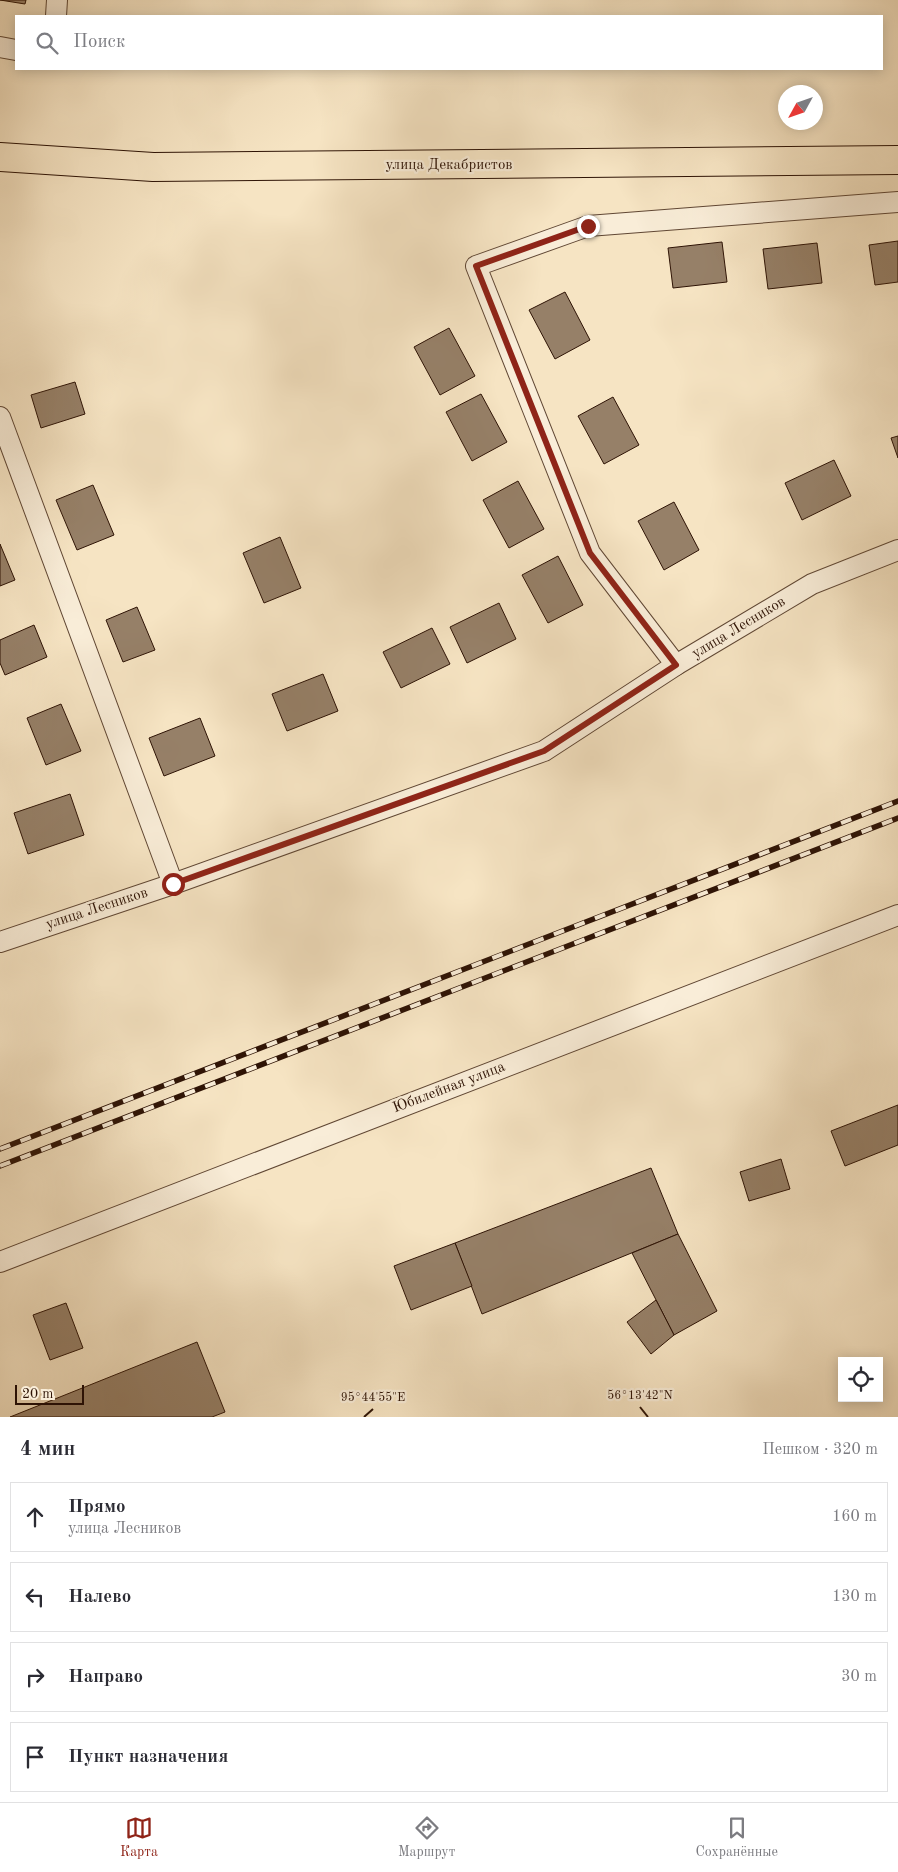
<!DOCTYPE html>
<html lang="ru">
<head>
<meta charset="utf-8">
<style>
	body { margin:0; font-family:"Old Standard TT",serif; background:#f7f7f7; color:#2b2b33 }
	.controls { position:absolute; right:15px; bottom:15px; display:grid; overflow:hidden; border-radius:0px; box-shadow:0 2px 12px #0003 }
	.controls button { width:45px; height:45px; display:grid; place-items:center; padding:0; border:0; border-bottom:1px solid #e1e1e2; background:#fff; color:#2b2b33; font:25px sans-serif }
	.compass { position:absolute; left:778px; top:85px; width:45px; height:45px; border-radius:50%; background:#fff; box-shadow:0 2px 12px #0003; rotate:230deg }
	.scale { position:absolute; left:15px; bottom:12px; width:69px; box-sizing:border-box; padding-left:5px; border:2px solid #2e1305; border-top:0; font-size:14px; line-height:18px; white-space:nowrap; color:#2e1305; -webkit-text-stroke:4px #f9edd8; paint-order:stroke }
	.stop { position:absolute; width:15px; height:15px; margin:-11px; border:4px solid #8f2418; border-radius:50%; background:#fff }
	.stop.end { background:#8f2418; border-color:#fff; box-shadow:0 1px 5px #0008 }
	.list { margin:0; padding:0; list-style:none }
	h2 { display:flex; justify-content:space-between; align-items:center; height:65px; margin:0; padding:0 20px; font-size:21px }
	h2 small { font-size:16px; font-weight:400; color:#7c7c81 }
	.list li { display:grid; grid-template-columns:32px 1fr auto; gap:15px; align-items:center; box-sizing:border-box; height:70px; margin:0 10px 10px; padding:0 10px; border:1px solid #e1e1e2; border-radius:0px }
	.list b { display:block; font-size:19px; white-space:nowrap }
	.list p { margin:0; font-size:16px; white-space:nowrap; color:#7c7c81 }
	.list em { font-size:16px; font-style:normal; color:#7c7c81 }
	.icon { flex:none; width:28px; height:28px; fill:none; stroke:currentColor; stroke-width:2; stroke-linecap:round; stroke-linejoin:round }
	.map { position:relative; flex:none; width:898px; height:1417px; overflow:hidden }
	.search { position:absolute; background:#fff; box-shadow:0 2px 12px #0003; left:15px; right:15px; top:15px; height:55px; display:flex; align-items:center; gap:12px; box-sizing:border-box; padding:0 18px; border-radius:0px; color:#7c7c81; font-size:19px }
	.sheet { height:385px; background:#fff }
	nav { display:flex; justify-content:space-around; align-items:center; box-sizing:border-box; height:70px; border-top:1px solid #e1e1e2; background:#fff; font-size:14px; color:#7c7c81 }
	nav a { display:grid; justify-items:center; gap:2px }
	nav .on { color:#8f2418 }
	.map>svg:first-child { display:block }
	.building { fill:#968068; stroke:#2e1305 }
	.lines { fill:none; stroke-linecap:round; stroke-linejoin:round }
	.minor-casing { stroke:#604734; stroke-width:22 }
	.primary-casing { stroke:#2e1305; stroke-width:30 }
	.minor { stroke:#f9edd8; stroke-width:20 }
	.primary { stroke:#f6e4c3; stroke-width:28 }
	.rail-casing { stroke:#2e1305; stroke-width:5.5 }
	.rail { stroke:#f9edd8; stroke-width:4; stroke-dasharray:11; stroke-linecap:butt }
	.route { stroke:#8f2418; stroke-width:6 }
	.ticks { fill:none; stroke:#2e1305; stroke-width:2 }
	.labels { text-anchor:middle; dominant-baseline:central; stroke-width:4.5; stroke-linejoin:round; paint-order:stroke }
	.street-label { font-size:15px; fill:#2e1305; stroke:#f9edd8 }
	.ticks-label { font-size:12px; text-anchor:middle; fill:#2e1305; stroke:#f9edd8; stroke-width:4.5; stroke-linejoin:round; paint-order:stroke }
</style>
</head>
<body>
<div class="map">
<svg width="898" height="1417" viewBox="0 0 898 1417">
	<rect width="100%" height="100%" fill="#f6e4c3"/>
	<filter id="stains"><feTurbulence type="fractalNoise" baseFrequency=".004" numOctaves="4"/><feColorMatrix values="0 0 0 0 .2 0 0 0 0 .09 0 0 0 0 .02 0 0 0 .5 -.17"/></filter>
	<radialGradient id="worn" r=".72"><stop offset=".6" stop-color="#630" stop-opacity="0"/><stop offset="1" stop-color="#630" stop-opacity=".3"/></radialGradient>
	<!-- building -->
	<g class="building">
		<polygon points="0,0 26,0 25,4"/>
		<polygon points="898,241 898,282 875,285 869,245"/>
		<polygon points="722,242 727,282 673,288 668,248"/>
		<polygon points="817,243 822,283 768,289 763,249"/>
		<polygon points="565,292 590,340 555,359 529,310"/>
		<polygon points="449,328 475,376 440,395 414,347"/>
		<polygon points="75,382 85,414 41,428 31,395"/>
		<polygon points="481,394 507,442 472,461 446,412"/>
		<polygon points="613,397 639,445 604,464 578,416"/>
		<polygon points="898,436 898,458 891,438"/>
		<polygon points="834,460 851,496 802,520 785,483"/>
		<polygon points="518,481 544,529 509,548 483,500"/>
		<polygon points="93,485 114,535 77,550 56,500"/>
		<polygon points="674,502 699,550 664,570 638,521"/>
		<polygon points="280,537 301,588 264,603 243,553"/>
		<polygon points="0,544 15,580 0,586"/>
		<polygon points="558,556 583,605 548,623 522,575"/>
		<polygon points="499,603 516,639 467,663 450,627"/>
		<polygon points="137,607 155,650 123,662 106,620"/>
		<polygon points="34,625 47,657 5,675 0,663 0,640"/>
		<polygon points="432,628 450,664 401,688 383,652"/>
		<polygon points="323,674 338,711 287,731 272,694"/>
		<polygon points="61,704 81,751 46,765 27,718"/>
		<polygon points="200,718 215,756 164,776 149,738"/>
		<polygon points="70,794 84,835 28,854 14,813"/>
		<polygon points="898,1105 898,1145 845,1166 831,1131"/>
		<polygon points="781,1159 790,1189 749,1201 740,1172"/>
		<polygon points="651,1168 678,1234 482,1314 455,1243"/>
		<polygon points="678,1234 717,1311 674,1335 632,1253"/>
		<polygon points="455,1243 472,1286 411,1310 394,1266"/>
		<polygon points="656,1300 674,1335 651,1354 627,1322"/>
		<polygon points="66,1303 83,1348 50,1360 33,1315"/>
		<polygon points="197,1342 225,1412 212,1417 10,1417"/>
	</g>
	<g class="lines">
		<defs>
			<g id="minor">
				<polyline points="56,16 57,0"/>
				<polyline points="0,47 16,50"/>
				<polyline points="0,417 173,884"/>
				<polyline points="676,665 590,553 476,266 588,226 898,202"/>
				<polyline points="0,942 173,884 544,751 676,665 812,584 898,550"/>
				<polyline points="0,1262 898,915"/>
			</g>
			<polyline id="primary" points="0,157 153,167 898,160"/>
		</defs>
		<!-- minor casing -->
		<use href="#minor" class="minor-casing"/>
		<!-- primary casing -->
		<use href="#primary" class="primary-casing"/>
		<!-- minor -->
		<use href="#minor" class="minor"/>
		<!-- primary -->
		<use href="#primary" class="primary"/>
		<defs>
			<g id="rail">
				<polyline points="0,1149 898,801"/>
				<polyline points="0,1166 898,818"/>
			</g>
		</defs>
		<!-- rail casing -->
		<use href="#rail" class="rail-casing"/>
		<!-- rail -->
		<use href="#rail" class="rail"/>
	</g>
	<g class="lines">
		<!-- route -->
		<polyline class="route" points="173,884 544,751 676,665 590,553 476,266 588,226"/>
	</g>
	<!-- ticks -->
	<path class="ticks" d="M640 1407 648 1417M364 1417 373 1409"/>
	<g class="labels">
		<!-- street labels -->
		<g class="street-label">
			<text x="449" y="165">улица Декабристов</text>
			<text transform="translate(739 628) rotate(-31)">улица Лесников</text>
			<text transform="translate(97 909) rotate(-18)">улица Лесников</text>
			<text transform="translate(449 1088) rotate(-21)">Юбилейная улица</text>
		</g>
	</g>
	<g class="ticks-label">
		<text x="640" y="1399">56°13'42"N</text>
		<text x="373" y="1401">95°44'55"E</text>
	</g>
	<rect width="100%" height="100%" filter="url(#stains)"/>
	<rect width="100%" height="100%" fill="url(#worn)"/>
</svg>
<div class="controls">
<button><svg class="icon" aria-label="locate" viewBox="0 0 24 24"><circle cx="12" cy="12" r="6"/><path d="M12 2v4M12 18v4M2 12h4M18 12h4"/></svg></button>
</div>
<svg class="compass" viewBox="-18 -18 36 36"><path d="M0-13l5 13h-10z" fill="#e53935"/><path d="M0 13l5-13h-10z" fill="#7c7c81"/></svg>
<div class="scale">20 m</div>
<div class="stop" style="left:173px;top:884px"></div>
<div class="stop end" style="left:588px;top:226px"></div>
<div class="search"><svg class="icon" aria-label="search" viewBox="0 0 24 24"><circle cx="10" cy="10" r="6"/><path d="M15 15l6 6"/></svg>Поиск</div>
</div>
<section class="sheet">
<h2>4 мин<small>Пешком · 320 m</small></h2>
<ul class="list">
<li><svg class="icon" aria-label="ahead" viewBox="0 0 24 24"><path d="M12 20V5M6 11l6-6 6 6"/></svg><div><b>Прямо</b><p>улица Лесников</p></div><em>160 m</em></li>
<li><svg class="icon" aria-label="left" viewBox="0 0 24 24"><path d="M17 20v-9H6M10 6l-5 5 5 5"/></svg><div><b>Налево</b></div><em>130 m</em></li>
<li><svg class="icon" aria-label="right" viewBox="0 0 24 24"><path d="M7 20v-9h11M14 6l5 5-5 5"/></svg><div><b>Направо</b></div><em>30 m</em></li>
<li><svg class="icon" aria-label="arrive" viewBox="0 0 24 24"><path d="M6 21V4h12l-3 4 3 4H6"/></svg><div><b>Пункт назначения</b></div></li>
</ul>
</section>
<nav>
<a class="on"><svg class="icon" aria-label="map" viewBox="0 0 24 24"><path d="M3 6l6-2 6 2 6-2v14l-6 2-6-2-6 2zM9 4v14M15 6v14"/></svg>Карта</a>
<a><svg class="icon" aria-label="directions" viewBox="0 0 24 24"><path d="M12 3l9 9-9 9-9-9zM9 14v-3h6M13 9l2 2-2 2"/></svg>Маршрут</a>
<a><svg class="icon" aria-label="saved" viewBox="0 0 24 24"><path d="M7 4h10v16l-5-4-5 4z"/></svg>Сохранённые</a>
</nav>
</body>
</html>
